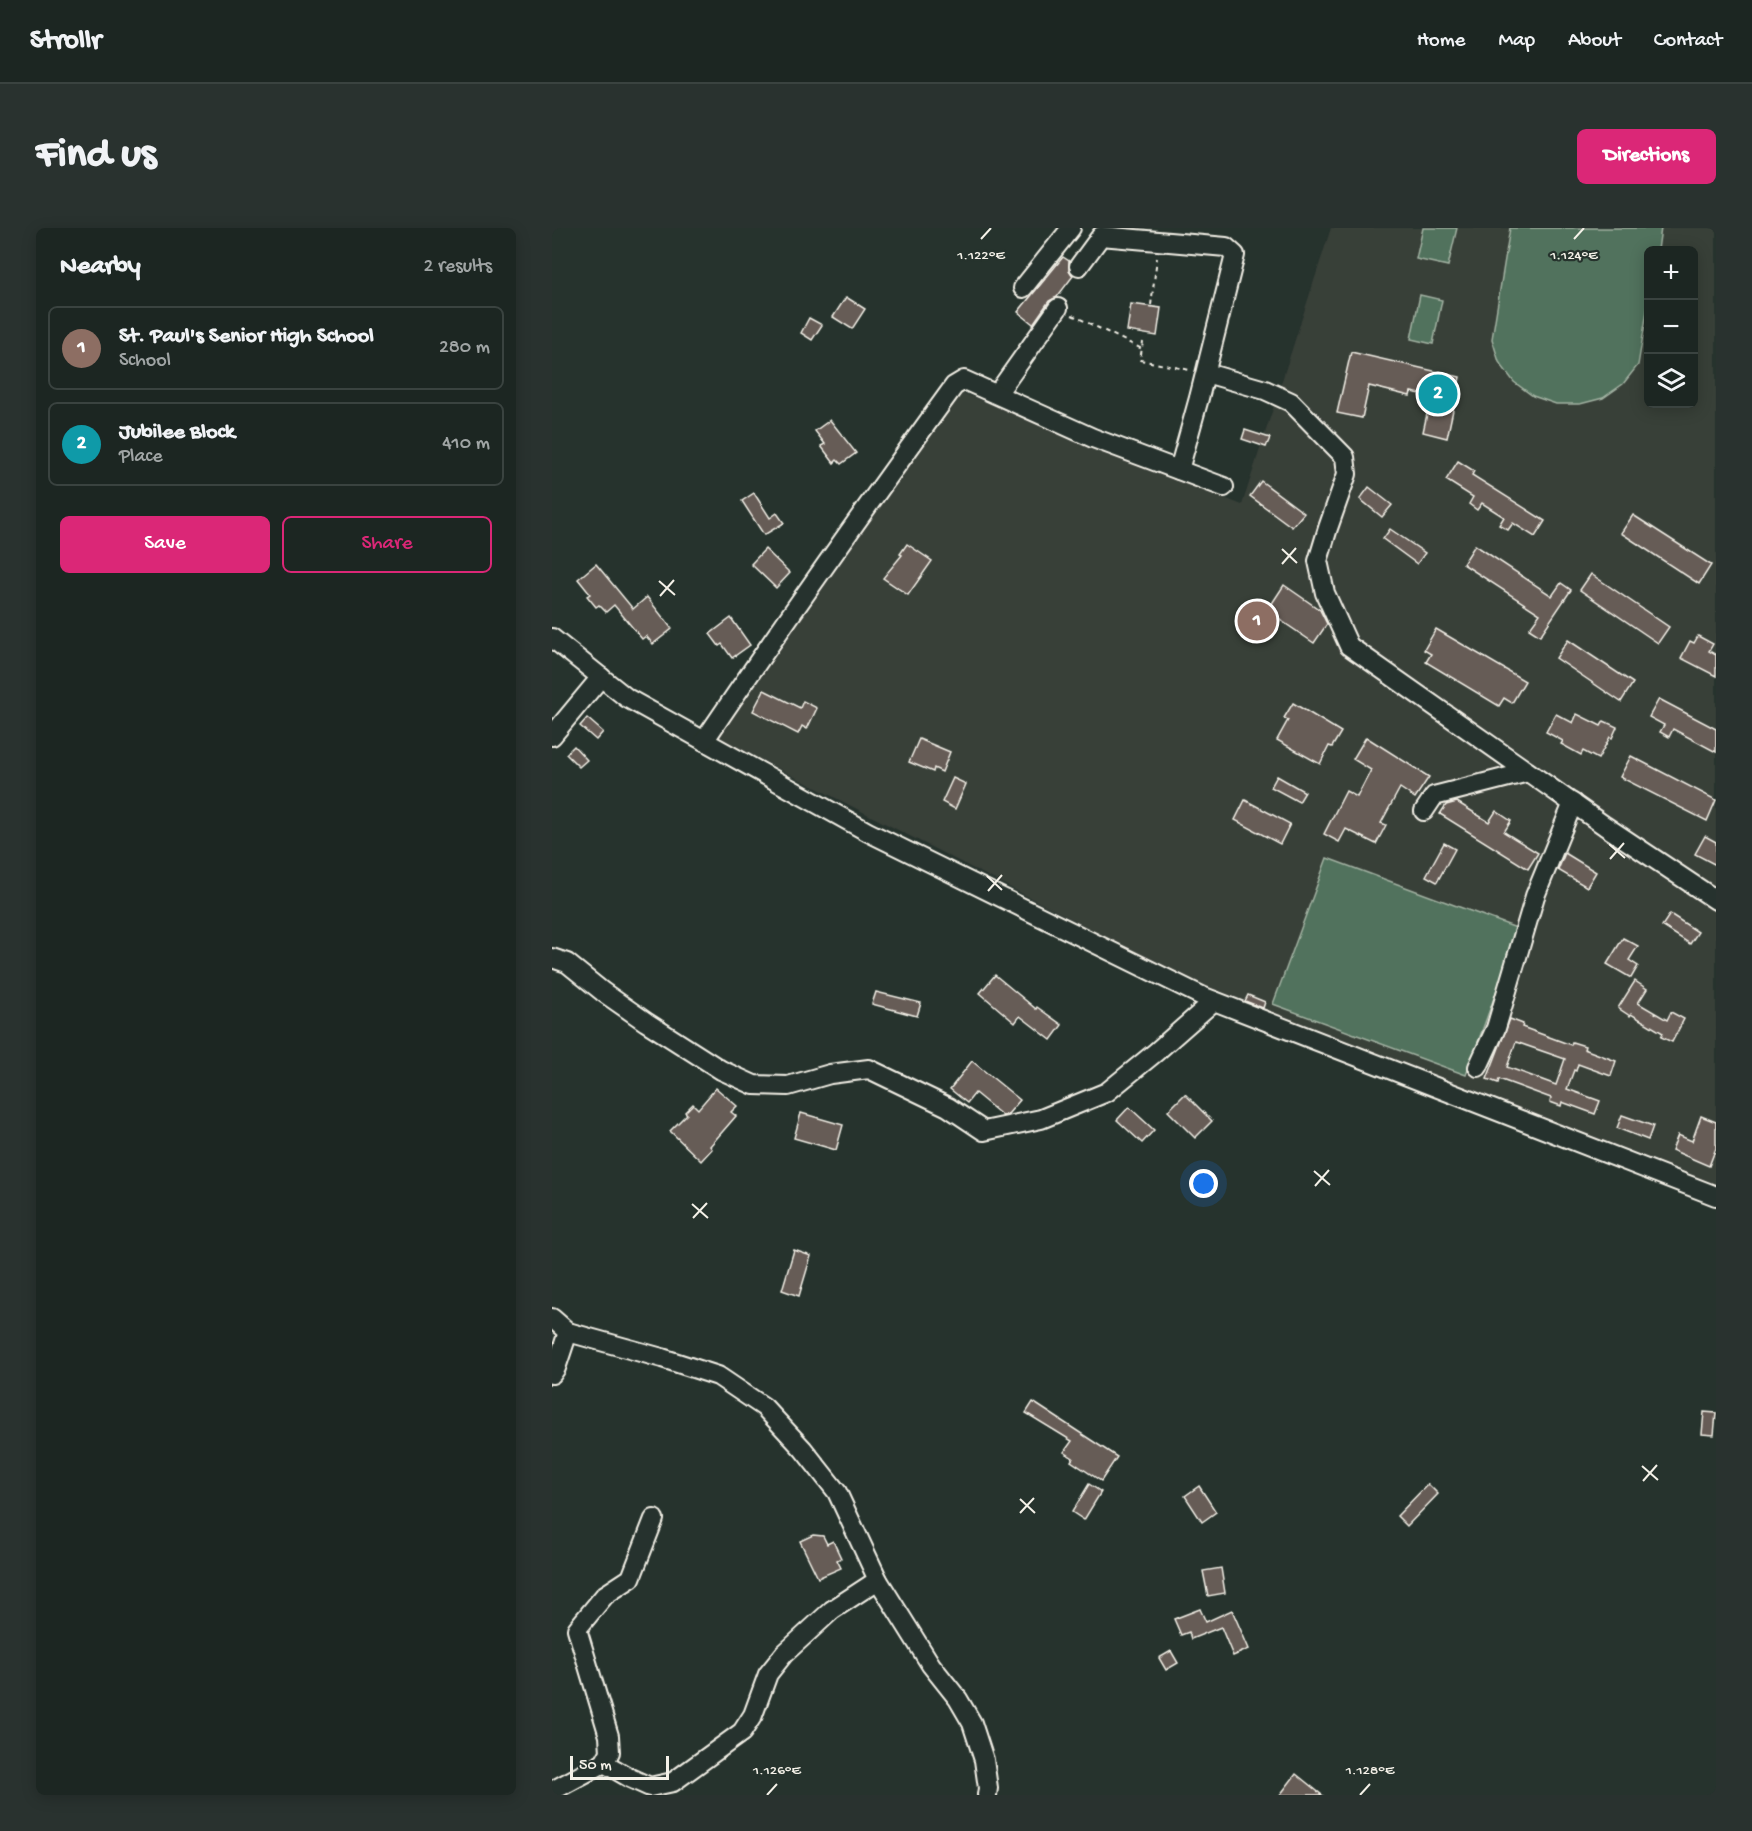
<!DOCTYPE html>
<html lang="en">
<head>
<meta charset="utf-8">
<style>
	body { margin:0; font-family:"Gochi Hand",sans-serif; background:#29322f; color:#f1f3f6 }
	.controls { position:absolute; right:18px; top:18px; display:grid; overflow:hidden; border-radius:9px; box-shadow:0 3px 15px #0003 }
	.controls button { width:54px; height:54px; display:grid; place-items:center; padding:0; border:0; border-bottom:2px solid #3a4340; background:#1c2622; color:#f1f3f6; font:30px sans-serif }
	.scale { position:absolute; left:18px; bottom:15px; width:99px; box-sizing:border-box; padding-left:6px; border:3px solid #f4f1e8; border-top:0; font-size:16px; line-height:21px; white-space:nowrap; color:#f4f1e8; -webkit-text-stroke:4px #26332d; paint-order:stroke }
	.you { position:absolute; left:652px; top:956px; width:21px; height:21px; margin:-15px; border:4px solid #fff; border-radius:50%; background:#1a73e8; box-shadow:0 0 0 9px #1a73e833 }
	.badge { display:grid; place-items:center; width:39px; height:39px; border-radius:50%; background:#db2777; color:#fff; font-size:20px; font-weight:700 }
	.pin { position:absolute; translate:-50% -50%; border:3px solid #fff; box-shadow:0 2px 6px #0006 }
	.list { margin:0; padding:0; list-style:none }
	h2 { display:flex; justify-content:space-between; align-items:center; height:78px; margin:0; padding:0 24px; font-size:26px }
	h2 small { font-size:20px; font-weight:400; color:#a0a5a5 }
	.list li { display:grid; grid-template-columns:39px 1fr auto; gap:18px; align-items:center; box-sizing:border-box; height:84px; margin:0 12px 12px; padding:0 12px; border:2px solid #3a4340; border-radius:9px }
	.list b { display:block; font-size:22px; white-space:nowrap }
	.list p { margin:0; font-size:20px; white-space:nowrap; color:#a0a5a5 }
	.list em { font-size:20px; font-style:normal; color:#a0a5a5 }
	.actions { display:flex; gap:12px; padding:18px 24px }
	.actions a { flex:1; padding:14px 0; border:2px solid #db2777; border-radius:9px; text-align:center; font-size:21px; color:#db2777 }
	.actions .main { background:#db2777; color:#fff }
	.icon { flex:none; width:33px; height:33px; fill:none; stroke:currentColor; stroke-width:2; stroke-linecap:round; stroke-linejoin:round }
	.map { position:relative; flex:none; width:1164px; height:1567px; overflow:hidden; border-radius:9px }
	header { display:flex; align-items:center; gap:36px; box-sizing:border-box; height:84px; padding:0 30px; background:#1c2622; border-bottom:2px solid #3a4340 }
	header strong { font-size:28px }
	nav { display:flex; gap:33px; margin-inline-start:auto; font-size:21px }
	.intro { display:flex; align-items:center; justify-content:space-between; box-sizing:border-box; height:144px; padding:0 36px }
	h1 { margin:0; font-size:42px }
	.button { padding:15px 27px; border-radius:9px; background:#db2777; color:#fff; font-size:21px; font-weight:700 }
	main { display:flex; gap:36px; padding:0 36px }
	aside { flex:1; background:#1c2622; border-radius:9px; box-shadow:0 3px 15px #0003 }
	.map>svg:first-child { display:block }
	.built { fill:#393f39; fill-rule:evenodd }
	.grass { fill:#51725d; stroke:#a2b2a2; stroke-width:1.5 }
	.building { fill:#665b56; stroke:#f4f1e8; stroke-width:1.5; fill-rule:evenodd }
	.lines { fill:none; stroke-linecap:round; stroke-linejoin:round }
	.minor-casing { stroke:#f4f1e8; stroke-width:22 }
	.path { stroke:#f4f1e8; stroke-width:2; stroke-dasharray:4.5 4.5; stroke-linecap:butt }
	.minor { stroke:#26332d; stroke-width:18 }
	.ticks { fill:none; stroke:#f4f1e8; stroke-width:2 }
	.ticks-label { font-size:15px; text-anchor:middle; fill:#f4f1e8; stroke:#26332d; stroke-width:4.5; stroke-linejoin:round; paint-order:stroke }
</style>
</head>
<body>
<header>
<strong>Strollr</strong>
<nav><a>Home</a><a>Map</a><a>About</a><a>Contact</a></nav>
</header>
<div class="intro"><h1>Find us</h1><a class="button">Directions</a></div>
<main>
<aside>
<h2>Nearby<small>2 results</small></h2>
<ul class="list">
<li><span class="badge" style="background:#8d6e63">1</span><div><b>St. Paul's Senior High School</b><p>School</p></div><em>280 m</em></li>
<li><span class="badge" style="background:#0f9aa8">2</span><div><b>Jubilee Block</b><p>Place</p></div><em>410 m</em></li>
</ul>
<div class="actions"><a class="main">Save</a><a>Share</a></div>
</aside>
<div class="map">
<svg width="1164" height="1567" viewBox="0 0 1164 1567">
	<rect width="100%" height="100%" fill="#26332d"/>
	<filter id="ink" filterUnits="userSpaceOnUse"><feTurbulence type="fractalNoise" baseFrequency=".0167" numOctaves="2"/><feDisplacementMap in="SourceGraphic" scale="12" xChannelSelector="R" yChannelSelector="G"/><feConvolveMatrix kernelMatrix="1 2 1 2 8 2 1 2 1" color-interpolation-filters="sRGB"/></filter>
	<g filter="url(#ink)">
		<!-- built -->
		<path class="built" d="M779 0H1164V956L1103 936 681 774 165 509 406 163 690 277ZM1096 22H1142V176H1096Z"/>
		<!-- grass -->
		<g class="grass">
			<polygon points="871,0 905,0 896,38 864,31"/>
			<polygon points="958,0 1109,0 1106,22 1096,22 1096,77 1086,137 1071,156 1051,170 1028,176 1004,176 981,168 962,154 947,134 940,111"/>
			<polygon points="868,67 890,72 881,116 859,111"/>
			<polygon points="775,630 967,701 914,847 721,776"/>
		</g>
		<!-- building -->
		<g class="building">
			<polygon points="511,29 517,33 517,42 521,48 505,69 497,73 481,96 466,84"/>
			<polygon points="294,69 313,81 300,101 281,89"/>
			<polygon points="579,76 609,80 605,108 575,103"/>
			<polygon points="257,90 270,97 260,112 249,105"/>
			<polygon points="799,124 908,149 895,210 871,204 879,168 859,164 858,168 817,158 810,190 785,185"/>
			<polygon points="278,192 304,225 289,236 285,232 282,235 269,218 273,216 263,203"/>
			<polygon points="693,202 718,210 714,219 690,211"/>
			<polygon points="906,233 922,243 920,247 993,293 983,309 961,295 956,302 947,297 952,289 930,275 925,282 917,276 921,269 894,252"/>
			<polygon points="709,253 752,285 740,299 698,268"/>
			<polygon points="817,259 840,277 830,289 808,271"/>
			<polygon points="202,265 218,290 225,285 232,295 212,307 190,273"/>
			<polygon points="1081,287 1159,337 1147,356 1069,305"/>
			<polygon points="838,301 873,325 865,336 831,311"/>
			<polygon points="355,316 380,333 356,367 331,350 350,327 348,326"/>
			<polygon points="923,317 1000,368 1009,355 1019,362 988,408 977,401 988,386 911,336"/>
			<polygon points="213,321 238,345 224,360 199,336"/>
			<polygon points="44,336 81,381 95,369 120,401 101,416 94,408 90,411 62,377 54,384 47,377 44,379 35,368 38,366 26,351"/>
			<polygon points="1039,346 1117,399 1106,415 1028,362"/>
			<polygon points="732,357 768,382 775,396 762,415 715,383"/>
			<polygon points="179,390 198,417 180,430 170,416 167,418 158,406"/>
			<polygon points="884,401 973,453 960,475 952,470 947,478 874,434 879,426 872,422"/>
			<polygon points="1146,408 1161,416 1157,423 1164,427 1164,448 1129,430 1138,413 1142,415"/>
			<polygon points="1016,412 1081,455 1069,474 1004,430"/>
			<polygon points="212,462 248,480 251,473 265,480 255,501 250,498 246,506 201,483"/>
			<polygon points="1107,471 1164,501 1164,524 1121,501 1117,509 1108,504 1112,497 1097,489"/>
			<polygon points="741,475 789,504 780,519 777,518 768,536 725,512 736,492 732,490"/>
			<polygon points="1004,486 1021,495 1025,486 1049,498 1052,493 1065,499 1060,510 1058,509 1046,531 1031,523 1029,527 1009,516 1011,513 994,504"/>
			<polygon points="35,490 51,504 44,512 28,498"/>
			<polygon points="814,509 877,549 863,570 848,560 829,595 834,597 824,616 794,601 787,614 772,606 794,563 805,569 819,542 801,531"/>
			<polygon points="367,511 398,524 390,544 382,540 381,544 357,534"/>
			<polygon points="22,518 35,532 27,539 14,526"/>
			<polygon points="1079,528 1164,572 1155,593 1068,549"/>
			<polygon points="725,548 753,564 747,574 719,559"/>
			<polygon points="401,550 414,556 403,581 390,574"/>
			<polygon points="693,572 738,596 728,616 683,592"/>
			<polygon points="905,574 937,594 944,583 959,593 952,604 986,625 976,641 888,586 894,577"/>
			<polygon points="1153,608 1164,614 1164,637 1143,626"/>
			<polygon points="892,615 903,621 885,654 874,648"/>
			<polygon points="1013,625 1044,644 1035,659 1006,642"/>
			<polygon points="1118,686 1146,704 1138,716 1110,698"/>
			<polygon points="1071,710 1086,718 1077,732 1086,738 1079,750 1055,736"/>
			<polygon points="443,747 484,781 485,779 510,797 499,812 468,788 463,795 428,765"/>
			<polygon points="1083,753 1095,761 1086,775 1115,792 1119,784 1132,791 1120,814 1109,809 1111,805 1079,786 1078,788 1066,780"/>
			<polygon points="324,764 369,775 365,788 320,776"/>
			<polygon points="696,767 713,774 711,780 693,773"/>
			<path d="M958 791 971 796 970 799 1019 817 1020 814 1033 818 1032 821 1064 833 1059 848 1026 836 1024 843 1022 842 1015 861 1048 873 1043 886 1010 874 1009 878 998 874 999 870 947 851 946 855 935 851ZM964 814 1013 831 1004 857 955 839Z"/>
			<polygon points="420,833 468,872 456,886 451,888 423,865 415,875 398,861"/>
			<polygon points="164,860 185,878 179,884 184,888 158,918 160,921 149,933 118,903 135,886 133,884 141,876 146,881"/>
			<polygon points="633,866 660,893 643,910 616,883"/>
			<polygon points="577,879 602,902 590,915 565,892"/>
			<polygon points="249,885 291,897 284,922 242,910"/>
			<polygon points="1070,887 1101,898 1096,912 1065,900"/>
			<polygon points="1149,888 1164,894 1164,920 1157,938 1120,922 1126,907 1140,913"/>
			<polygon points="242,1022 259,1028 247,1068 230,1062"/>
			<polygon points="481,1174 565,1229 549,1253 519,1233 521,1230 512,1224 520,1213 474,1185"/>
			<polygon points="1152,1184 1164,1185 1162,1207 1150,1206"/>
			<polygon points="537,1256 549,1264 532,1292 520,1284"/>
			<polygon points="876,1256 886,1266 855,1298 845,1288"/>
			<polygon points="647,1258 664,1284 650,1294 633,1268"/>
			<polygon points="261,1307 271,1308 275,1316 281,1313 289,1330 285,1332 289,1340 266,1350 248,1313"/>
			<polygon points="669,1340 673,1365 656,1368 651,1343"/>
			<polygon points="648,1381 654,1394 680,1382 697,1421 681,1428 669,1399 639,1411 637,1404 629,1407 622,1391"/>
			<polygon points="619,1423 626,1435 614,1442 607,1430"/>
			<polygon points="744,1546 770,1567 728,1567"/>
		</g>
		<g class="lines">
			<defs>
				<g id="minor">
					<polyline points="527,38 549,8 674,19 683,27 647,170 627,242"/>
					<polyline points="471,60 519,0"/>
					<polyline points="654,145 713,162 739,174 793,229 795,246 776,300 766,333 773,365 797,418 1053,598 1164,672"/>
					<polyline points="445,166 506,80"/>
					<polyline points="0,410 75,470 316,604 652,769 1164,968"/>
					<polyline points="0,508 49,449"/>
					<path d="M152 513C233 393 317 275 402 158L412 152 541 210 672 259"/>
					<polyline points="872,583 882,568 976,544"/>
					<polyline points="0,730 15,735 51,764 94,794 169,842 202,857 236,858 278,846 317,841 396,879 432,903 489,891 555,864 604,824 662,773"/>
					<polyline points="926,839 944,800 983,668 1021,575"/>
					<polyline points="0,1090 16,1104 110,1130 166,1148 212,1179 251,1221 285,1264 326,1352 379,1437 406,1471 420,1495 432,1532 436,1560 435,1567"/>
					<polyline points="0,1146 4,1140 16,1104"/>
					<polyline points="52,1535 78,1550 98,1559 121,1554 190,1504 201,1487 216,1446 232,1426 280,1382 326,1352"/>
					<polyline points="0,1563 52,1535 58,1524 57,1508 25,1401 53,1367 79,1350 102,1291"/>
				</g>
			</defs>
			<!-- minor casing -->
			<use href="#minor" class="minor-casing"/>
			<!-- path -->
			<g class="path">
				<polyline points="599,77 605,30"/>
				<polyline points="520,87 590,121"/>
				<polyline points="591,114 588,132 638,142"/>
			</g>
			<!-- minor -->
			<use href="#minor" class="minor"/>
		</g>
	</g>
	<!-- ticks -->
	<path class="ticks" d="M429 11 439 0M1022 11 1032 0M730 321 745 335M730 336 744 320M107 353 123 367M108 368 122 352M1057 616 1073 630M1058 631 1072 615M435 648 450 662M436 663 450 647M762 943 778 957M763 958 777 942M140 976 156 990M141 990 155 975M1090 1238 1106 1252M1091 1253 1105 1237M468 1271 483 1285M468 1285 482 1270M215 1567 225 1556M808 1567 818 1556"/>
	<g class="ticks-label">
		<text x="1022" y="31">1.124°E</text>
		<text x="429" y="31">1.122°E</text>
		<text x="225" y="1546">1.126°E</text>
		<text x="818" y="1546">1.128°E</text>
	</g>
</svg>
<div class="controls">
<button>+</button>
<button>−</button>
<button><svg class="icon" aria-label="layers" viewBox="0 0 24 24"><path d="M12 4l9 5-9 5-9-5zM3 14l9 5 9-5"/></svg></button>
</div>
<div class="scale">50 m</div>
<div class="you"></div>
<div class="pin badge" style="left:705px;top:393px;background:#8d6e63">1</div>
<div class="pin badge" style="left:886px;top:166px;background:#0f9aa8">2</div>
</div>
</main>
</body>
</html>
